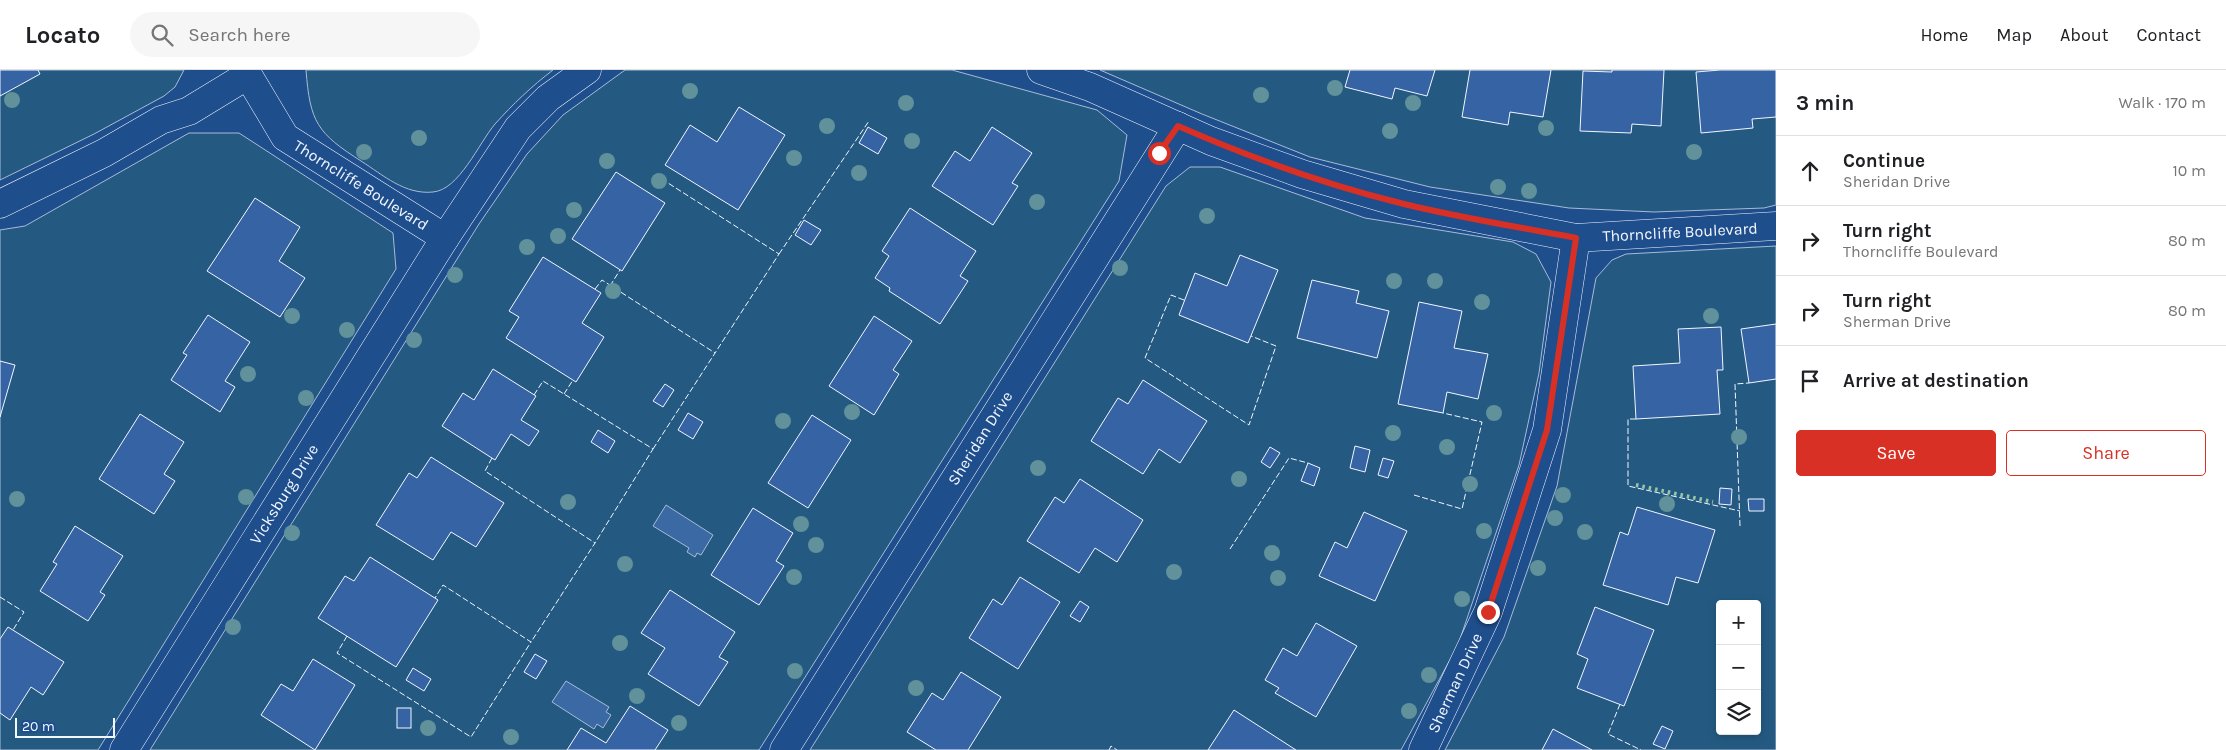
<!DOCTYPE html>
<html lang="en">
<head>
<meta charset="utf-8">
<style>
	body { margin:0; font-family:Karla,sans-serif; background:#f6f6f6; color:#202124 }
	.controls { position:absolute; right:15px; bottom:15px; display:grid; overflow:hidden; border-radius:5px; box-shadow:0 2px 8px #0003 }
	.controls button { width:45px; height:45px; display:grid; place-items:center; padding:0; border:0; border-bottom:1px solid #e0e0e0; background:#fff; color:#202124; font:25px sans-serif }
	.scale { position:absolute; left:15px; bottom:12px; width:100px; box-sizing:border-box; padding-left:5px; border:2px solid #f2f6ff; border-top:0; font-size:14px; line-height:18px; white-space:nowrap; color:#f2f6ff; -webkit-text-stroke:4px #1f4e8c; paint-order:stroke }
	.stop { position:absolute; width:15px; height:15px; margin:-11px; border:4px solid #d93025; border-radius:50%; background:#fff }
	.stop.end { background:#d93025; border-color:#fff; box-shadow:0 1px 5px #0008 }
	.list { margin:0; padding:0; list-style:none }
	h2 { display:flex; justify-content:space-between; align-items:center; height:65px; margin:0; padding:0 20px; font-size:21px }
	h2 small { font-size:16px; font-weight:400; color:#757577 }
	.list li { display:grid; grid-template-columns:32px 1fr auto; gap:15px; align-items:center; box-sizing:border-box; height:70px; padding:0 20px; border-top:1px solid #e0e0e0 }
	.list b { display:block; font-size:19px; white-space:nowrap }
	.list p { margin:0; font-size:16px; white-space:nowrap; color:#757577 }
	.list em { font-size:16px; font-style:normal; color:#757577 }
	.actions { display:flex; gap:10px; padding:15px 20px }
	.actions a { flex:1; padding:11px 0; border:1px solid #d93025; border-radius:5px; text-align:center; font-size:18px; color:#d93025 }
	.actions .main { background:#d93025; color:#fff }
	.icon { flex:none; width:28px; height:28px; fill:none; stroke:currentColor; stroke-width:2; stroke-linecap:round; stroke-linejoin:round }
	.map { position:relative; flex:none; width:1776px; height:680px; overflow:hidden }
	header { display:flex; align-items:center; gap:30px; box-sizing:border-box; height:70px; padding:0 25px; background:#fff; border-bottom:1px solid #e0e0e0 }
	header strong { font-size:24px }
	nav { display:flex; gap:28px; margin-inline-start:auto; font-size:18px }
	.search { width:350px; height:45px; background:#f6f6f6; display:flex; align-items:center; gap:12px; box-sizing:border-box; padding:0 18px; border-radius:28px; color:#757577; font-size:19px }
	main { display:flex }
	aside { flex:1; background:#fff }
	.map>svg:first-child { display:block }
	.green { fill:#245a82; stroke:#a8bbd7; fill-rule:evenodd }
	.water { fill:#3b69a3; stroke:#a8bbd7 }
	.building { fill:#3563a3; stroke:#f2f6ff }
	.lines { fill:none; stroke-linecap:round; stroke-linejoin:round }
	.minor-casing { stroke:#f2f6ff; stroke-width:29 }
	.minor { stroke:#1f4e8c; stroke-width:28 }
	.hedge { stroke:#97c8a6; stroke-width:4; stroke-dasharray:2.5 4; stroke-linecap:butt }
	.fence { stroke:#f2f6ff; stroke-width:1; stroke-dasharray:6 2.5; stroke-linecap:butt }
	.tree { fill:#61919a }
	.route { stroke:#d93025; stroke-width:6 }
	.labels { text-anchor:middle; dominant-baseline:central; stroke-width:4; stroke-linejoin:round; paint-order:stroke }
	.street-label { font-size:16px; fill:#f2f6ff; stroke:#1f4e8c }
</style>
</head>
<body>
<header>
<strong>Locato</strong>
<div class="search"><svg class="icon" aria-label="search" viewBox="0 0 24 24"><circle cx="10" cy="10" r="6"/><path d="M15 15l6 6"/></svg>Search here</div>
<nav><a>Home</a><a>Map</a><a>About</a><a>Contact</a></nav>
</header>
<main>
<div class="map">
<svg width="1776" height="680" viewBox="0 0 1776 680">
	<rect width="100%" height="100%" fill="#1f4e8c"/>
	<!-- green -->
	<g class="green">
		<polygon points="0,0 184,0 175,17 164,26 94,64 0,110"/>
		<path d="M306 0H553C532 16 513 34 495 54 479 73 459 120 433 122 405 125 383 105 361 91 317 63 310 52 306 0Z"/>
		<polygon points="625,0 952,0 1097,40 1127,65 1119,111 759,680 150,680 479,154 527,84 563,45"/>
		<polygon points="1100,0 1776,0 1776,135 1764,138 1654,142 1569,138 1430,117 1310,87 1202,44"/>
		<polygon points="189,63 239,63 393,163 396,199 98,680 0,680 0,160 25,156"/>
		<polygon points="1190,97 1220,97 1365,148 1513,172 1536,184 1551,212 1539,303 1519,395 1458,575 1401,680 810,680 1166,116"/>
		<path d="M1776 176V680H1445L1504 567 1557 416 1596 208 1612 190 1626 184ZM1720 534H1757V661H1720Z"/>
	</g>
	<!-- water -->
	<g class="water">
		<polygon points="666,435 713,465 701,485 697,483 695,487 687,482 689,478 653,456"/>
		<polygon points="566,611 609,637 606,642 611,645 603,658 597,654 594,659 552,632"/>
	</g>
	<!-- building -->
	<g class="building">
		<polygon points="0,0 38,0 40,4 0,26"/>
		<polygon points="1350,0 1435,0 1427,26 1395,18 1392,29 1345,17"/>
		<polygon points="1470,0 1551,0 1543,47 1510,42 1508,55 1462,47"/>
		<polygon points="1612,0 1664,0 1661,56 1632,54 1631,63 1580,61 1583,1 1612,2"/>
		<polygon points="1720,0 1776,0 1776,47 1752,49 1753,58 1701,63 1696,2"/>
		<polygon points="739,37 785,65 738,140 665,95 690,55 717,72"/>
		<polygon points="868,57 887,68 878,84 859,73"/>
		<polygon points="992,57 1032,83 1012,113 1018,116 993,155 932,116 955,81 970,91"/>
		<polygon points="616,102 665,133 622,201 572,169"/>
		<polygon points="255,128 300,157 279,191 305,208 280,247 207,201"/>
		<polygon points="910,138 976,181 960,206 968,211 940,254 889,221 890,218 875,208 889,186 882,181"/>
		<polygon points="804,150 821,160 811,175 795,165"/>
		<polygon points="1240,185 1278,200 1248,273 1179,245 1195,203 1227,216"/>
		<polygon points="543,187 601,223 582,253 604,267 576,312 506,268 519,247 509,241"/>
		<polygon points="1312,210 1359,221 1356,233 1389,241 1377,288 1297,268"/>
		<polygon points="1419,232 1462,241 1454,278 1488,284 1478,329 1447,322 1443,343 1398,334"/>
		<polygon points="208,245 250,272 225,311 235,317 220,342 171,310 187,285 183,283"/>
		<polygon points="874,246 912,271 893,300 899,304 874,345 829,316"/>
		<polygon points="1776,254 1776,309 1749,313 1741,259"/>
		<polygon points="1721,257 1723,300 1717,300 1720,344 1636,349 1633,296 1680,293 1678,259"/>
		<polygon points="0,291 15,295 0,347"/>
		<polygon points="493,299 536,326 521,350 539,361 529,376 511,364 495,390 442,356 463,323 474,330"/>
		<polygon points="1143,310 1207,351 1180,393 1159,379 1143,404 1091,371 1118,328 1128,334"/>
		<polygon points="665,314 674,320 663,337 653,331"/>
		<polygon points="688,343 703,352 693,369 678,360"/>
		<polygon points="140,344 184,372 164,404 175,411 154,444 99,409"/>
		<polygon points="812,345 851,370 808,438 768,413"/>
		<polygon points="598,360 615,371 608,383 591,372"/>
		<polygon points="1355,376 1370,380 1365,402 1350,398"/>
		<polygon points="1270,377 1280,383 1270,398 1261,392"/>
		<polygon points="431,387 504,433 476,477 451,462 433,490 376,455 409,403 417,408"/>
		<polygon points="1383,388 1394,391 1388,408 1378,405"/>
		<polygon points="1308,393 1320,398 1314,416 1301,411"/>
		<polygon points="1080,409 1143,450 1117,492 1095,478 1079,503 1027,471 1055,427 1064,433"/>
		<polygon points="1720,418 1732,419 1731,435 1719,434"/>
		<polygon points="1748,429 1764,429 1764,441 1749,441"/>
		<polygon points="1637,437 1715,460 1698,513 1676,507 1668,535 1603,515 1620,462 1628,465"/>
		<polygon points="753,438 793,463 776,491 784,496 759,535 711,505"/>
		<polygon points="1364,442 1407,461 1375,531 1319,506 1335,472 1347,478"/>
		<polygon points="75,456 123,486 100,522 105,525 88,551 40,521 57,494 53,492"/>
		<polygon points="370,487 438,530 396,597 318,548 345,506 354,511"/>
		<polygon points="1020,507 1060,532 1018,599 969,568 993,529 1002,535"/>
		<polygon points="670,520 735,562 719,587 728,592 699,636 648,604 665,578 641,563"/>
		<polygon points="1080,531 1089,537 1080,552 1070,546"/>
		<polygon points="1595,537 1654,560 1624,636 1577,618 1588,589 1577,584"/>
		<polygon points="1316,553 1357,576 1316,647 1275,623 1279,618 1265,610 1283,578 1297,586"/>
		<polygon points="8,557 64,592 43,625 31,617 10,650 0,643 0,569"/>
		<polygon points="535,584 547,591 536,609 524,602"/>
		<polygon points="313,589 355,615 315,680 261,645 281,614 293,621"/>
		<polygon points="413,598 431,609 424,621 406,610"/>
		<polygon points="961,602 1001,627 968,680 936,680 907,662 932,623 943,630"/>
		<polygon points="630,636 668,660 655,680 567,680 581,658 606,673"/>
		<rect x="397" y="638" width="14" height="20"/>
		<polygon points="1234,640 1296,680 1208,680"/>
		<polygon points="1662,656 1673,661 1665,679 1653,674"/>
		<polygon points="1553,659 1592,680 1542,680"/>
	</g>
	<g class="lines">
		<defs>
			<g id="minor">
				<polyline points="1041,0 1090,17 1211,71 1302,104 1404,134 1576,168 1776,156"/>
				<polyline points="0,134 104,83 161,50 189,41 248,5 285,67 445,168 518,58 548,28 587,0"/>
				<polyline points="124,680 445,168"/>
				<polyline points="784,680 1178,56"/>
				<polyline points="1423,680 1488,542 1547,360 1576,168"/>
			</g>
		</defs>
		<!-- minor casing -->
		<use href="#minor" class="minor-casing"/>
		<!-- minor -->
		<use href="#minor" class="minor"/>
		<!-- hedge -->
		<polyline class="hedge" points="1636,415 1713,432"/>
		<!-- fence -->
		<g class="fence">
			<polyline points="779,184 869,51"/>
			<polyline points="610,216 620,200"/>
			<polyline points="595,219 602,210 715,283"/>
			<polyline points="1184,230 1171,225 1145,288 1249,355 1276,276 1251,266"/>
			<polyline points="564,324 573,310"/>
			<polyline points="534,325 543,311 653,379 595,473"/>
			<polyline points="1636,349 1628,349 1628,416 1740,441"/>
			<polyline points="653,379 779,184 668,113"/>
			<polyline points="492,388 485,401 595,473 531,572"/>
			<polyline points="1414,425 1462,439 1482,352 1443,343"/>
			<polyline points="1740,456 1735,314 1749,313"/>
			<polyline points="1230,479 1289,388 1308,393"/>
			<polyline points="0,527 24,542 13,560"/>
			<polyline points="347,566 337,583 471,667 531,572 443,515 435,528"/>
			<polyline points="1620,634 1608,664 1641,680"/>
			<polyline points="1109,680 1111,676 1117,680"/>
		</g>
	</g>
	<!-- trees -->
	<g class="tree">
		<circle cx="1335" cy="18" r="8"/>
		<circle cx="690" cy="21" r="8"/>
		<circle cx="1261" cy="25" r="8"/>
		<circle cx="12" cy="30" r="8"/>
		<circle cx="906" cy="33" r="8"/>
		<circle cx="1413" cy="33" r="8"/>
		<circle cx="827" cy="56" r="8"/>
		<circle cx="1546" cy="58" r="8"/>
		<circle cx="1390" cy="61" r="8"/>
		<circle cx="419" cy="68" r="8"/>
		<circle cx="912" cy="71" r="8"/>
		<circle cx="364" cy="82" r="8"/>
		<circle cx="1694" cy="82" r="8"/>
		<circle cx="794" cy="88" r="8"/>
		<circle cx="607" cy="91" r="8"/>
		<circle cx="859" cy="103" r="8"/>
		<circle cx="659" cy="111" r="8"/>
		<circle cx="1498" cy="117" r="8"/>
		<circle cx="1529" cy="121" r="8"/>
		<circle cx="1037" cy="132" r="8"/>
		<circle cx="574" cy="140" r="8"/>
		<circle cx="1207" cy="146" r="8"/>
		<circle cx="558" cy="166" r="8"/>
		<circle cx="527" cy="177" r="8"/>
		<circle cx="1120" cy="198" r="8"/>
		<circle cx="455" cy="205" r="8"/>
		<circle cx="1394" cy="211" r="8"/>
		<circle cx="1435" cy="211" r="8"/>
		<circle cx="613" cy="221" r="8"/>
		<circle cx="1482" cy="232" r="8"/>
		<circle cx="292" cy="246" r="8"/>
		<circle cx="1711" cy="246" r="8"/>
		<circle cx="347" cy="260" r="8"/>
		<circle cx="414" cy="270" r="8"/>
		<circle cx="248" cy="304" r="8"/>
		<circle cx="306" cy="328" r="8"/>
		<circle cx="852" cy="342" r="8"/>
		<circle cx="1494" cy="343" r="8"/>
		<circle cx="783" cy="351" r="8"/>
		<circle cx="1393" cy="363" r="8"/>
		<circle cx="1739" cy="367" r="8"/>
		<circle cx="1447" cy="377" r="8"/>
		<circle cx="1038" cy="398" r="8"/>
		<circle cx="1239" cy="409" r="8"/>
		<circle cx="1470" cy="414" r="8"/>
		<circle cx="1563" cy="425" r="8"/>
		<circle cx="246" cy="427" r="8"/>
		<circle cx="17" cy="429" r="8"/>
		<circle cx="568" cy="432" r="8"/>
		<circle cx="1667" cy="434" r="8"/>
		<circle cx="1555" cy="448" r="8"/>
		<circle cx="801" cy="454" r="8"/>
		<circle cx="1484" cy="461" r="8"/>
		<circle cx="1585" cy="462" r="8"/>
		<circle cx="292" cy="463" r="8"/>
		<circle cx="816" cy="475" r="8"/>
		<circle cx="1272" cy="483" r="8"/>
		<circle cx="625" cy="494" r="8"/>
		<circle cx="1538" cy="498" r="8"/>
		<circle cx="1174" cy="502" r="8"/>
		<circle cx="794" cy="507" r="8"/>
		<circle cx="1278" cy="508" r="8"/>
		<circle cx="1462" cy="529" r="8"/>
		<circle cx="233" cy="557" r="8"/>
		<circle cx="620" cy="573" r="8"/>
		<circle cx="795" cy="601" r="8"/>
		<circle cx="1429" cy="605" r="8"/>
		<circle cx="916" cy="618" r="8"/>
		<circle cx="637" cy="626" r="8"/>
		<circle cx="1409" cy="641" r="8"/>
		<circle cx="679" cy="653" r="8"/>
		<circle cx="428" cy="658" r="8"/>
		<circle cx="511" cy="667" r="8"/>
	</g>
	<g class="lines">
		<!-- route -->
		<path class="route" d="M1159 83 1178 56C1251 88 1327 115 1404 134 1461 148 1519 157 1576 168L1547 360 1488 542"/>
	</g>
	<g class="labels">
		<!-- street labels -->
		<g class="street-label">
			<text transform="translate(361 115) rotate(32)">Thorncliffe Boulevard</text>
			<text transform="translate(1680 162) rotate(-3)">Thorncliffe Boulevard</text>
			<text transform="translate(980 368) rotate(-58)">Sheridan Drive</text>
			<text transform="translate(284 424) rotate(-58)">Vicksburg Drive</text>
			<text transform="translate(1455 613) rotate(-65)">Sherman Drive</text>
		</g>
	</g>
</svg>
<div class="controls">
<button>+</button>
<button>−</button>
<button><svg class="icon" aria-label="layers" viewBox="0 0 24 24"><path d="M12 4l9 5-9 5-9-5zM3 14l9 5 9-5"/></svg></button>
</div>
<div class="scale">20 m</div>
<div class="stop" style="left:1159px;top:83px"></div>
<div class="stop end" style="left:1488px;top:542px"></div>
</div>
<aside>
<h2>3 min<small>Walk · 170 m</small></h2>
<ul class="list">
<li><svg class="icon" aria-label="ahead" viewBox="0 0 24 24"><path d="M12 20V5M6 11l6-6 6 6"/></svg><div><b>Continue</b><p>Sheridan Drive</p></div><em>10 m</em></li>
<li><svg class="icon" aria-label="right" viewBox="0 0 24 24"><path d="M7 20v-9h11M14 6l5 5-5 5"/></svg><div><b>Turn right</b><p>Thorncliffe Boulevard</p></div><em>80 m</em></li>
<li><svg class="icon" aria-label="right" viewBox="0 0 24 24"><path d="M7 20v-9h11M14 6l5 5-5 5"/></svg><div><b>Turn right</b><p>Sherman Drive</p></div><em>80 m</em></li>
<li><svg class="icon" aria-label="arrive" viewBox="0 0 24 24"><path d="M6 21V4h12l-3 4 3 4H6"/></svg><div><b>Arrive at destination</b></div></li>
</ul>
<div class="actions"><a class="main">Save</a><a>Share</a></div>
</aside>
</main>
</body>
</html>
